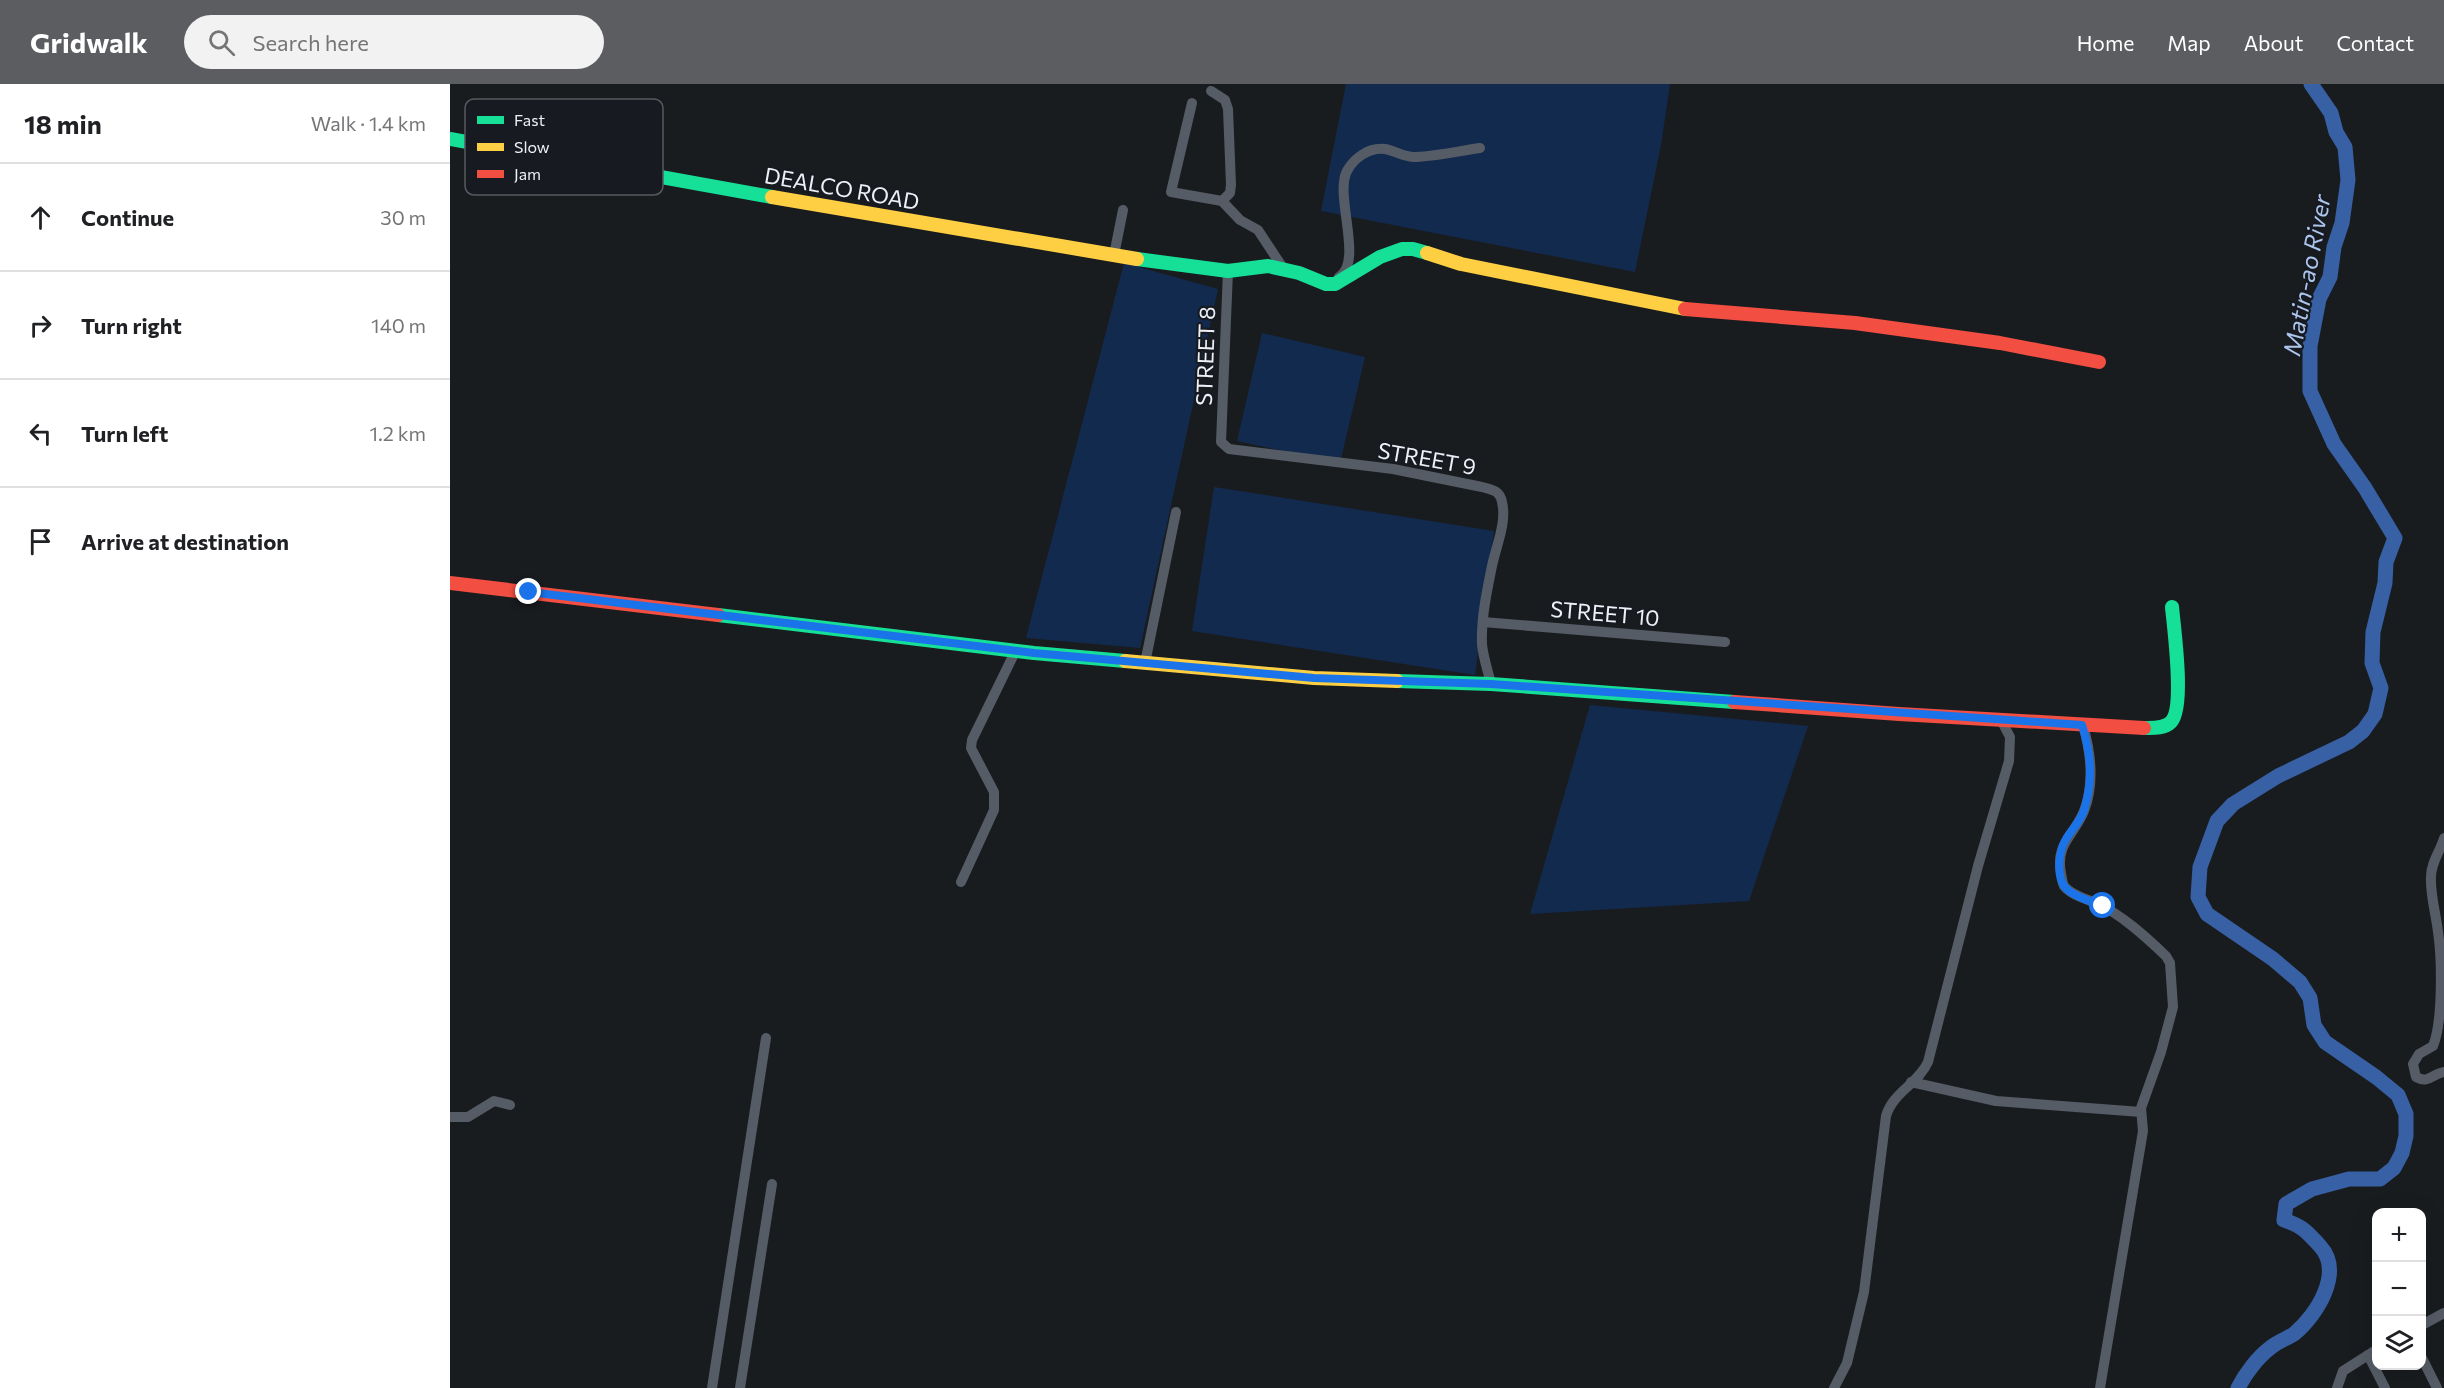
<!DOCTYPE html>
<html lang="en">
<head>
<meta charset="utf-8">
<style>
	body { margin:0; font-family:Commissioner,sans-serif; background:#f2f2f2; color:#202124 }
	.controls { position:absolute; right:18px; bottom:18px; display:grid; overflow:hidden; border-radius:12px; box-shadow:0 6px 24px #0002 }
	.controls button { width:54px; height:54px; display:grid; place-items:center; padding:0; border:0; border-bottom:2px solid #e0e0e0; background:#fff; color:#202124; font:30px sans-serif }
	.stop { position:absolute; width:18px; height:18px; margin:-14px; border:4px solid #1a73e8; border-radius:50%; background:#fff }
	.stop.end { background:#1a73e8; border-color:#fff; box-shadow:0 2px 6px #0008 }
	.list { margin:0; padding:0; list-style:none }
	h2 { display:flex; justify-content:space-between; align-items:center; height:78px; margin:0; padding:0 24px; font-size:26px }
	h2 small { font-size:20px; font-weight:400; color:#757577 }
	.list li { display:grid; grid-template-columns:39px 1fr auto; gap:18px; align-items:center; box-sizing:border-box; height:108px; padding:0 24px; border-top:2px solid #e0e0e0 }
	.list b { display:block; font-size:22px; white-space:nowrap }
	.list em { font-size:20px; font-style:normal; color:#757577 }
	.icon { flex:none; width:33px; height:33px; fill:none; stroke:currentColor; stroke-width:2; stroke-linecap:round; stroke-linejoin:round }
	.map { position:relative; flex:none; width:1994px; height:1304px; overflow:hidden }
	header { display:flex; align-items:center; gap:36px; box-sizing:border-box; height:84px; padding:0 30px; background:#5b5d60; color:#fff }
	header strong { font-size:28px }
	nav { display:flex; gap:33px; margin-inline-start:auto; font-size:21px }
	.search { width:420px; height:54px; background:#f2f2f2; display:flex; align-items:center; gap:15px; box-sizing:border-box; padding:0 21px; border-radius:33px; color:#757577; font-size:22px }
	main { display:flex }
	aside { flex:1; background:#fff }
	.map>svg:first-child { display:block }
	.green { fill:#132a4f }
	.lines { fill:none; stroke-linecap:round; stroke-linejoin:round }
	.river { stroke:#3860a5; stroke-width:15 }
	.street { stroke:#555c66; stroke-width:10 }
	.fast { stroke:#16e098; stroke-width:14 }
	.slow { stroke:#ffcf43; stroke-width:14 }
	.jam { stroke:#f24e42; stroke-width:14 }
	.route { stroke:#1a73e8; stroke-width:8 }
	.labels { text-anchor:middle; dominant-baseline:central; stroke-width:4.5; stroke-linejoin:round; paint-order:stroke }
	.street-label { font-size:22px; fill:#edf0f4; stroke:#171b21 }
	.water-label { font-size:24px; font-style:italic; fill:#acc5ed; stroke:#171b21 }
	.key { fill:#171b21; stroke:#575b60; stroke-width:1.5 }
	.key-label { font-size:16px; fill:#edf0f4 }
</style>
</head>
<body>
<header>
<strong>Gridwalk</strong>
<div class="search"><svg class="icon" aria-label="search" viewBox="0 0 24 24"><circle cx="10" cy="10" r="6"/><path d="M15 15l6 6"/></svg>Search here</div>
<nav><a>Home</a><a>Map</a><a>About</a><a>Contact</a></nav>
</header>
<main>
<aside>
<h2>18 min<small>Walk · 1.4 km</small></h2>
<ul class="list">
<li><svg class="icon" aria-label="ahead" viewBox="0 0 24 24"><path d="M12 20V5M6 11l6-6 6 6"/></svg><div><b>Continue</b></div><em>30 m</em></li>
<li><svg class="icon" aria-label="right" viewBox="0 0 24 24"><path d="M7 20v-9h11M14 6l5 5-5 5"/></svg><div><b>Turn right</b></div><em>140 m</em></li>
<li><svg class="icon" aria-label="left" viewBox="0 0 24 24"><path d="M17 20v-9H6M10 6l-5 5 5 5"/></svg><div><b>Turn left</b></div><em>1.2 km</em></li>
<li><svg class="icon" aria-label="arrive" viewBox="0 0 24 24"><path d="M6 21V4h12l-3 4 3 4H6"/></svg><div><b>Arrive at destination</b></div></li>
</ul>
</aside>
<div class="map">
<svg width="1994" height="1304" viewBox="0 0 1994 1304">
	<rect width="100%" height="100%" fill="#191c1f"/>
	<!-- green -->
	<g class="green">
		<polygon points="896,0 1220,0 1211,61 1185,188 871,127"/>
		<polygon points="674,179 768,205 690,564 576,554"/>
		<polygon points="812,249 915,273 890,379 787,357"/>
		<polygon points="764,403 1044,447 1025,591 742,547"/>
		<polygon points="1140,621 1358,642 1299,817 1080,830"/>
	</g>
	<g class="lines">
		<!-- river -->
		<path class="river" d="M1788 1304C1795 1290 1808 1273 1820 1264 1827 1258 1836 1255 1844 1250 1867 1231 1894 1188 1870 1162 1856 1147 1854 1143 1834 1136L1836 1120 1862 1105 1899 1095H1930L1944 1084 1952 1069 1956 1052V1030L1948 1011 1926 993 1875 958 1864 941 1860 914 1850 898 1823 875 1757 830 1748 813 1750 783 1767 737 1783 720 1828 692 1899 658 1913 647 1925 630 1931 604 1922 579 1923 548 1935 499 1936 478 1945 454 1915 404 1884 360 1860 307V262L1869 215 1880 193 1884 163 1892 139 1898 96 1895 63 1886 48 1881 29 1861 0"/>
		<!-- street -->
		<g class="street">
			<polyline points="761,7 775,16 778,25 781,101 780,109 772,117"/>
			<polyline points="742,19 721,108 772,117 790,136 808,146 833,184 831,184"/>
			<polyline points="664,171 673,126"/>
			<path d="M778 187 771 358 779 365 943 385 1032 403C1043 406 1050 407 1052 418 1057 439 1046 462 1042 482 1037 507 1031 534 1032 560 1033 573 1038 587 1041 600"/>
			<path d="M889 193C914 178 884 111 897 87 904 74 919 63 935 65 946 67 955 74 966 73 987 72 1009 67 1030 64"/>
			<polyline points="1033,538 1275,558"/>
			<polyline points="695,579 726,428"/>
			<path d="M1633 641C1641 669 1645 699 1634 727 1625 750 1605 760 1611 789 1612 794 1612 798 1614 802 1621 811 1636 815 1646 819 1671 830 1696 853 1716 872L1720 879 1723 923 1711 968 1691 1024 1693 1047 1650 1304"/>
			<path d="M1994 754C1990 768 1981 778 1981 793 1980 810 1986 830 1988 848 1992 874 1993 938 1983 962L1969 970 1963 980 1966 993C1979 1000 1982 990 1994 988"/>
			<polyline points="511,798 544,726 544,708 521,664 522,656 566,566"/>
			<polyline points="1461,998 1546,1017 1691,1028"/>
			<polyline points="0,1033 18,1033 44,1017 60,1021"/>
			<polyline points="1972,1241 1994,1229"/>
			<polyline points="1918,1271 1935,1304"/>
			<polyline points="1972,1274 1987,1304"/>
			<polyline points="262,1304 316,954"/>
			<polyline points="290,1304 322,1100"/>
			<path d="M1384 1304 1397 1279 1414 1208 1436 1032C1443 1008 1468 1000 1478 978L1528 782 1559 677 1560 653 1551 636"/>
			<polyline points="1887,1304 1893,1287 1926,1266"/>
		</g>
		<!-- fast -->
		<g class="fast">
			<polyline points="0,55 322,113"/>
			<polyline points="687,175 778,187 818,182 849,189 876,200 885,200 930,173 952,165 963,165 977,169"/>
			<polyline points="268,531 584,569 675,577"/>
			<polyline points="947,597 1041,600 1284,618"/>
			<path d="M1694 644C1702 644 1714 645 1721 638 1735 624 1724 545 1722 523"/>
		</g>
		<!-- slow -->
		<g class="slow">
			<polyline points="322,113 687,175"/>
			<polyline points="977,169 1011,180 1235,225"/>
			<polyline points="675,577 864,594 947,597"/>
		</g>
		<!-- jam -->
		<g class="jam">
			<polyline points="1235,225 1405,239 1550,259 1649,278"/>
			<polyline points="0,499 268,531"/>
			<polyline points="1284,618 1449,630 1694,644"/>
		</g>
	</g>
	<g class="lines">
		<!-- route -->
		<path class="route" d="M79 508 584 569 864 594 1041 600 1632 641C1641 670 1643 694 1635 723 1632 736 1622 745 1616 755 1608 768 1605 797 1619 807 1628 814 1643 818 1653 822"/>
	</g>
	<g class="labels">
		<!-- street labels -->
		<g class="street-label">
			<text transform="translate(392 104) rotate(10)">DEALCO ROAD</text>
			<text transform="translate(755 272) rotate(-88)">STREET 8</text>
			<text transform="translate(977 374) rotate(10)">STREET 9</text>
			<text transform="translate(1155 529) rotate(5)">STREET 10</text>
		</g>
		<!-- water labels -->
		<g class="water-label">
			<text transform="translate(1856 191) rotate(-79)">Matin-ao River</text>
		</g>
	</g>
	<!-- legend -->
	<rect x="15" y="15" width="198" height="96" rx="9" class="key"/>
	<rect x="27" y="32" width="27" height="8" fill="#16e098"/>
	<rect x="27" y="59" width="27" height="8" fill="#ffcf43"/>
	<rect x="27" y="86" width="27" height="8" fill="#f24e42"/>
	<g class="key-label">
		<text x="64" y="42">Fast</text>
		<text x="64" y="69">Slow</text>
		<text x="64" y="96">Jam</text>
	</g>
</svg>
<div class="controls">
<button>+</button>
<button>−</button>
<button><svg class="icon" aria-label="layers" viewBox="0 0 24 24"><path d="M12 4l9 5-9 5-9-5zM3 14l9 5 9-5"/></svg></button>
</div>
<div class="stop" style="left:1653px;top:822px"></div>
<div class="stop end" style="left:79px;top:508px"></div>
</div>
</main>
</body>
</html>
